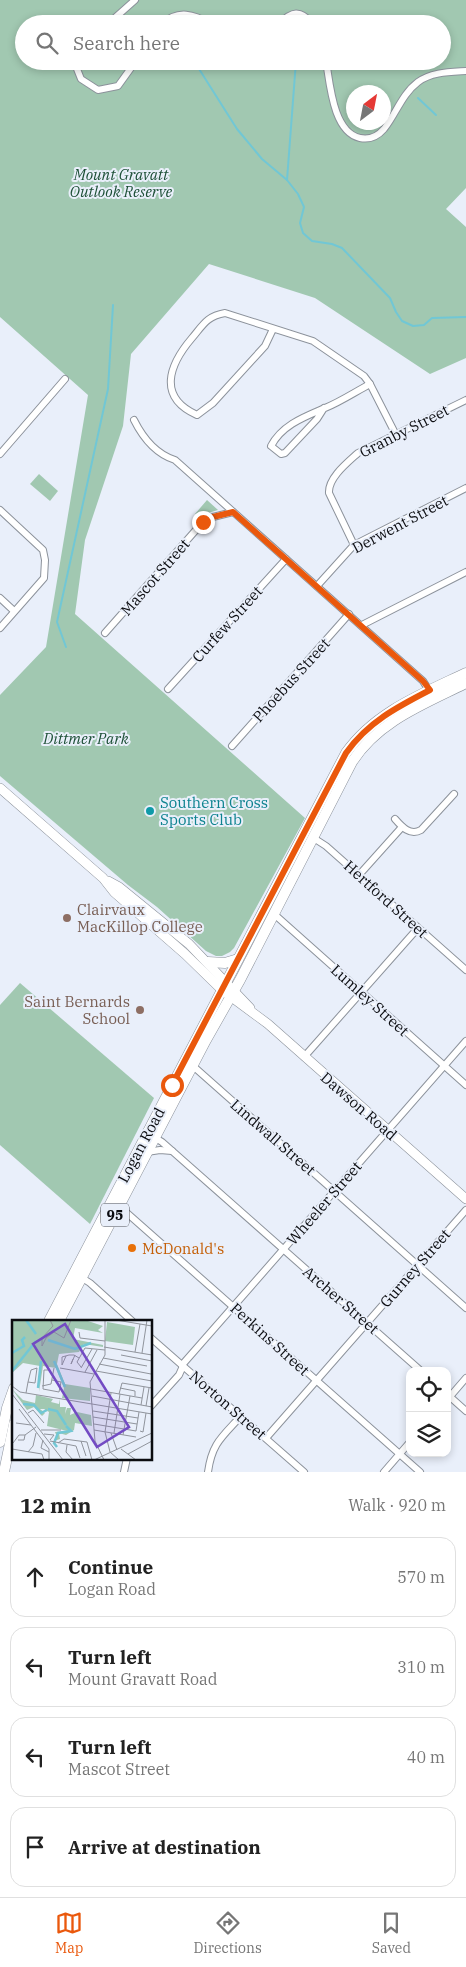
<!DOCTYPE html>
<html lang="en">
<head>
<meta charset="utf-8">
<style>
	body { margin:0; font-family:"IBM Plex Serif",serif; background:#f6f6f6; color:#222 }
	.controls { position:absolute; right:15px; bottom:15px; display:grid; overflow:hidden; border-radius:10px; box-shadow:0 2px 8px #0003 }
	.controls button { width:45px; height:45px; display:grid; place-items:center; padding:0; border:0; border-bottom:1px solid #e0e0e0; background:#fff; color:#222; font:25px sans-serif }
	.compass { position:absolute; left:346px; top:85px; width:45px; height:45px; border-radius:50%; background:#fff; box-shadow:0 2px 8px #0003; rotate:32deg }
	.stop { position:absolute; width:15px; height:15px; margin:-11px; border:4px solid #ea580c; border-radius:50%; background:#fff }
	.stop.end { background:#ea580c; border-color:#fff; box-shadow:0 1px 5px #0008 }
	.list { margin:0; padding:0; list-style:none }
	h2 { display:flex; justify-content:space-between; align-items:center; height:65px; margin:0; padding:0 20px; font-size:21px }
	h2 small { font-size:16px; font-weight:400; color:#767676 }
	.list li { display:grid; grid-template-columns:32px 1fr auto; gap:15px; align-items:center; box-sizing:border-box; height:80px; margin:0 10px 10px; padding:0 10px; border:1px solid #e0e0e0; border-radius:15px }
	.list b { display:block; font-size:19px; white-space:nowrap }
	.list p { margin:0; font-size:16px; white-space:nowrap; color:#767676 }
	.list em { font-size:16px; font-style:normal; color:#767676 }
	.icon { flex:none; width:28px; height:28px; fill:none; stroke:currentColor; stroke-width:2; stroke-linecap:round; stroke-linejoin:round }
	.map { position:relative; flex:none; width:466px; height:1472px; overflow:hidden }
	.search { position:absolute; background:#fff; box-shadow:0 2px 8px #0003; left:15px; right:15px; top:15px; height:55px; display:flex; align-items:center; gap:12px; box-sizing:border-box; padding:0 18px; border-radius:28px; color:#767676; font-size:19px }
	.sheet { height:425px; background:#fff }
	nav { display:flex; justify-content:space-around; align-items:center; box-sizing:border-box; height:70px; border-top:1px solid #e0e0e0; background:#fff; font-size:14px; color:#767676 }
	nav a { display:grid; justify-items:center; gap:2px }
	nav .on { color:#ea580c }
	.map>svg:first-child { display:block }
	.green { fill:#a1c8b1; fill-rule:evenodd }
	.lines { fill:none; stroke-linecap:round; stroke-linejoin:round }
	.stream { stroke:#71c7d5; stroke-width:2 }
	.minor-casing { stroke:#8c929b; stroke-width:8 }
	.secondary-casing { stroke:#8c929b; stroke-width:10 }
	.primary-casing { stroke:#8c929b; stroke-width:11 }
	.minor { stroke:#fff; stroke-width:6 }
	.secondary { stroke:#fff; stroke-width:9 }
	.primary { stroke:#fff; stroke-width:10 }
	.route { stroke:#ea580c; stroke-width:6 }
	.culture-dot { fill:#0f9aa8; stroke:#e9effa; stroke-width:2 }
	.education-dot { fill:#8d6e63; stroke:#e9effa; stroke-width:2 }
	.food-dot { fill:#e8710a; stroke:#e9effa; stroke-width:2 }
	.labels { text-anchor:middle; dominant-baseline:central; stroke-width:4; stroke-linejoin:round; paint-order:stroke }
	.shield { fill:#e9effa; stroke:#4e5056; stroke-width:1 }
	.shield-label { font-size:14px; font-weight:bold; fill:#0b0c10 }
	.park-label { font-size:15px; font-style:italic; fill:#1c4f36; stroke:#e9effa }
	.street-label { font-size:15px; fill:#0b0c10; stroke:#e9effa }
	.culture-label { font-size:15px; fill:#0d838f; stroke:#e9effa; text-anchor:start }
	.education-label { font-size:15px; fill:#785e54; stroke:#e9effa; text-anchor:start }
	.food-label { font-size:15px; fill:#c56008; stroke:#e9effa; text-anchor:start }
	.inset-river { fill:none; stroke:#71c7d5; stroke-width:2.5 }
	.inset-road { fill:none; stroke:#90949c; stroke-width:1 }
	.view { fill:#734bc3; fill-opacity:0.15; stroke:#734bc3; stroke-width:2.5 }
	.inset-edge { fill:none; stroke:#0b0c10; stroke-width:2.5 }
</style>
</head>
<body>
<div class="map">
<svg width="466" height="1472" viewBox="0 0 466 1472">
	<rect width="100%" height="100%" fill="#e9effa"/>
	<!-- green -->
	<g class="green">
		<path d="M0 0H466V188L446 209 466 227V358L430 374 315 298 209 264 131 354 123 426 85 540 75 614 305 818 234 948 230 952 222 956H216L206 951 157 907 128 885 0 776V695L46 647 88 395 0 317ZM24 24H442V61H24ZM354 92H384V122H354Z"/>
		<polygon points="39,474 58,491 50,501 30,484"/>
		<polygon points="207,500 218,510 208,513 200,519 195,514"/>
		<polygon points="20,983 154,1098 90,1224 0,1145 0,1005"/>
	</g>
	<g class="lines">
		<!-- stream -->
		<g class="stream">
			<polyline points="194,61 237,129 262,159 287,180 298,194 304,207 300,223 303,233 312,241 332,244 342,248 390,298 396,312 402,321 413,326 424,325 432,318 466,317"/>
			<polyline points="418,98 436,115"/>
			<polyline points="287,180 296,61"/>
			<polyline points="66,647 57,622 108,389 113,305"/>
		</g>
		<defs>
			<g id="minor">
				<polyline points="108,24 135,0"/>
				<path d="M162 24C178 9 194 14 211 24"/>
				<path d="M279 24C292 11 300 9 313 24"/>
				<polyline points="79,61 77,69 81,79 98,90 118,86 136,61"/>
				<path d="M326 61C330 84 333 132 360 138 370 140 378 136 384 129 396 114 402 94 418 82 431 72 450 72 466 71"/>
				<path d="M273 329 265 346 213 403 197 415C157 397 169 365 192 338 203 325 207 316 225 313L313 341 364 376 370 384 396 435"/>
				<path d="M324 408 317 419 285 453 281 454 271 446C282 425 304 417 325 408 340 402 355 392 370 384"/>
				<path d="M134 420C143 438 156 454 175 460L423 681 430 692"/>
				<polyline points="0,454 65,379"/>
				<polyline points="0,510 43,550 45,560 44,578 0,628"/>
				<path d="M354 545 329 493C328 478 347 463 358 453L466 400"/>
				<polyline points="317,586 354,545 466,488"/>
				<polyline points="0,598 14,611"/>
				<polyline points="362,625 466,572"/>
				<polyline points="105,633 203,522 213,517 233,512"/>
				<polyline points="168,689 286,559"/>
				<polyline points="232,746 349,614"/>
				<path d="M395 819C402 827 410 836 421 830L454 794"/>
				<polyline points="312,837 326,846 466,970"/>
				<polyline points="359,875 402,827"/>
				<polyline points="274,914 466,1085"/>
				<polyline points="304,1057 418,928"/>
				<polyline points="193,1066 466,1308"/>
				<polyline points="152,1136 162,1142 421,1371"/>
				<polyline points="147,1152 160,1150 172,1151"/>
				<polyline points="119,1206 420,1472"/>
				<polyline points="79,1276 90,1283 132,1321"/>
				<polyline points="151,1338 304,1472"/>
				<polyline points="182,1365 466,1041"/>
				<polyline points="448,1395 466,1411"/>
				<polyline points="447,1400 466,1378"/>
				<polyline points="151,1406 179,1375 183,1366"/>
				<polyline points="266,1438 466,1210"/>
				<polyline points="124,1472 127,1458"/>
				<path d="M208 1472C212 1443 222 1437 241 1416"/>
				<polyline points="384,1472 410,1442"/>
			</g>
			<g id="secondary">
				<polyline points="0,788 103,878 114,892 185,954 222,990 268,1024 466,1199"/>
				<polyline points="108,881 119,887 189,944 250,1008"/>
			</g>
			<g id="primary">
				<polyline points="208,962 225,963 238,959"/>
				<path d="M49 1321 346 753C375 712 422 694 466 673"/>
				<path d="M59 1321 206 1040 240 980 352 762C378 721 424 704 466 683"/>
				<polyline points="0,1442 7,1408 14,1388"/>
				<polyline points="4,1472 14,1424"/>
			</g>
		</defs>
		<!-- minor casing -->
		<use href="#minor" class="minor-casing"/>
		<!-- secondary casing -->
		<use href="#secondary" class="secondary-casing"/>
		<!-- primary casing -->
		<use href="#primary" class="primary-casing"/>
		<!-- minor -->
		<use href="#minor" class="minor"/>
		<!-- secondary -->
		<use href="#secondary" class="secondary"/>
		<!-- primary -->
		<use href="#primary" class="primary"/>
	</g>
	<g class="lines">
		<!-- route -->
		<path class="route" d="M172 1085 346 753C368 722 397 707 430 690L423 681 233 512 213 517 203 522"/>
	</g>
	<!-- markers -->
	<circle class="culture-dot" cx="150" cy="811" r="5"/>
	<g class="education-dot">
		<circle cx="67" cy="918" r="5"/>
		<circle cx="140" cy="1010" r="5"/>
	</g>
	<circle class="food-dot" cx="132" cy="1248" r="5"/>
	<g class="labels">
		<!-- shield labels -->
		<rect class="shield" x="101" y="1203.5" width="28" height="23" rx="4"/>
		<g class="shield-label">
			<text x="115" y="1215">95</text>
		</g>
		<!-- park labels -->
		<g class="park-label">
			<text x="121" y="174">Mount Gravatt<tspan x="121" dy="17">Outlook Reserve</tspan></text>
			<text x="86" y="738">Dittmer Park</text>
		</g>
		<!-- street labels -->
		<g class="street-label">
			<text transform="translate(404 431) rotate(-27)">Granby Street</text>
			<text transform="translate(400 524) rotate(-28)">Derwent Street</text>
			<text transform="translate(155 577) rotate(-49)">Mascot Street</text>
			<text transform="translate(227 624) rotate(-48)">Curfew Street</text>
			<text transform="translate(291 680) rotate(-48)">Phoebus Street</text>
			<text transform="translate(386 899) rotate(42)">Hertford Street</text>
			<text transform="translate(370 1000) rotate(42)">Lumley Street</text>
			<text transform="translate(359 1106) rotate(41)">Dawson Road</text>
			<text transform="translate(273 1137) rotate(41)">Lindwall Street</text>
			<text transform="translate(141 1145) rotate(-62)">Logan Road</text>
			<text transform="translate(324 1203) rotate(-49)">Wheeler Street</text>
			<text transform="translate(415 1268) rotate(-49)">Gurney Street</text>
			<text transform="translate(341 1300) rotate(41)">Archer Street</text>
			<text transform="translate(270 1339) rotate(42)">Perkins Street</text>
			<text transform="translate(228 1405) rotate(41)">Norton Street</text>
		</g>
		<!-- culture labels -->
		<g class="culture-label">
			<text x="160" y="802">Southern Cross<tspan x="160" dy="17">Sports Club</tspan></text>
		</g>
		<!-- education labels -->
		<g class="education-label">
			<text x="77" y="909">Clairvaux<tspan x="77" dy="17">MacKillop College</tspan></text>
			<text x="130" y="1001" text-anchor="end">Saint Bernards<tspan x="130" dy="17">School</tspan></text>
		</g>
		<!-- food labels -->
		<g class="food-label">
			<text x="142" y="1248">McDonald's</text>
		</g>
	</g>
	<!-- overview -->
	<g transform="translate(12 1320)">
		<rect width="140" height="140" fill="#e9effa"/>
		<path d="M0 0H73L91 6 86 10 91 13 63 8 61 19 91 25V27L72 24 67 32 47 34 45 44 53 64 78 68V81L50 78 52 68 44 48 31 46 27 72 28 46 11 43 0 53ZM95 2 123 7 121 25 93 21ZM0 69 11 80 23 83 24 75 41 79 39 82 47 84 48 79V87H54L53 94 55 88H59L58 95 65 92 79 95 80 106 63 103 62 110 54 115 47 113 48 119 42 121 45 117 43 112 55 111 35 106 37 92 32 89H28L33 93 30 96 22 87 15 90Z" fill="#a1c8b1"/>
		<path class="inset-river" d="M14 0 24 14M36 20 63 29 79 23M0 33 12 26 10 20 13 17M42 41 53 67M0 51 24 21M26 68 29 41M11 84 22 85 29 93 35 90M36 89 45 91 54 105M45 127 42 123 46 113 59 111 54 106"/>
		<path class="inset-road" d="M38 0 41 6 30 18V26L34 18 42 12 52 18 59 0M104 0 140 6M67 12 68 18 93 21M92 27 140 35M123 32 128 4M130 33 135 0M109 35 140 41M54 36 50 45V37L57 35H62L67 38M91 38 135 46M61 39 59 44 63 35M87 44 139 54M69 47 65 42 73 28 93 30M48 48 82 54M69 48 80 29M36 50H32L31 69 47 72 49 62 40 60M84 51 140 61M73 52 85 30M0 66 8 72 140 94M30 66 39 64 42 48M108 68 123 71V76M79 69 130 78M14 73 16 62 19 50 25 48 23 63 16 62M0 74 51 140M107 74 110 63 140 68M80 76 140 87M129 85 132 67M134 86 137 68M7 89 37 129V140M81 91 126 98M16 93 21 90 32 103M81 97 125 104M4 103 19 105M82 104 124 111 127 92M29 110H49M82 110 124 117M128 111 131 112 134 93M93 112 99 73M93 112 98 132 107 140M99 113 105 130M102 113 108 74M32 114 42 115 38 120M111 115 118 76M6 120H12L13 115 24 107M31 120 29 128 37 132M38 121 64 126 68 138M69 121 74 136M1 123 7 115H13M46 123 52 119 75 122 80 140M55 125 54 132 61 140M0 129 30 134 32 140M109 129 124 140M16 132 21 126 24 113M116 134 140 121M82 140 140 113M92 140 83 121 78 62 93 35V0"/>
		<path class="view" d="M53 4 117 107 85 127 21 24Z"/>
		<rect width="140" height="140" class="inset-edge"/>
	</g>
</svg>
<div class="controls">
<button><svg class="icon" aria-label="locate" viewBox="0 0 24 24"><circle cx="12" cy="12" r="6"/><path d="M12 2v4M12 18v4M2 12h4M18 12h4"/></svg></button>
<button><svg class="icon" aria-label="layers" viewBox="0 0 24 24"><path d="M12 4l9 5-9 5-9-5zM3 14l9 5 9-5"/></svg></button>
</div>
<svg class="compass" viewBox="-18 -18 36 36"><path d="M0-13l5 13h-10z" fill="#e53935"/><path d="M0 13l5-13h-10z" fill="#767676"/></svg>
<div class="stop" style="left:172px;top:1085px"></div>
<div class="stop end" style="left:203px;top:522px"></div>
<div class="search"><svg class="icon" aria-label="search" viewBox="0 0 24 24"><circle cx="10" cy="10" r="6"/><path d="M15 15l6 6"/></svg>Search here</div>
</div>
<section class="sheet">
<h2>12 min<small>Walk · 920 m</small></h2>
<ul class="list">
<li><svg class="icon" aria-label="ahead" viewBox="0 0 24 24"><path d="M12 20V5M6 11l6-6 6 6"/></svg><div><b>Continue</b><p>Logan Road</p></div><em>570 m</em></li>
<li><svg class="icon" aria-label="left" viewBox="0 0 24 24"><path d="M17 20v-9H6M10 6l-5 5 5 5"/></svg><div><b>Turn left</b><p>Mount Gravatt Road</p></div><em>310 m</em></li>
<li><svg class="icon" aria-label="left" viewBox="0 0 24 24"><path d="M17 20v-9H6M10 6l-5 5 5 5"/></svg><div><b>Turn left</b><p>Mascot Street</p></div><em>40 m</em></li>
<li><svg class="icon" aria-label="arrive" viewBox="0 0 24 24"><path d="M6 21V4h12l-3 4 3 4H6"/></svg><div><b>Arrive at destination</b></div></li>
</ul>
</section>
<nav>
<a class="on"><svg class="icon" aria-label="map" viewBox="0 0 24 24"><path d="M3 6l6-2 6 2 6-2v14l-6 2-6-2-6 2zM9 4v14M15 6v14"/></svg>Map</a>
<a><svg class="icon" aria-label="directions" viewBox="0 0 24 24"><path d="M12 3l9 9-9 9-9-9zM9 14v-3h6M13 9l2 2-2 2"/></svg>Directions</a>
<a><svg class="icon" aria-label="saved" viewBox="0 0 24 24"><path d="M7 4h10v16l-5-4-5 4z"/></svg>Saved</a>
</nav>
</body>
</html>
